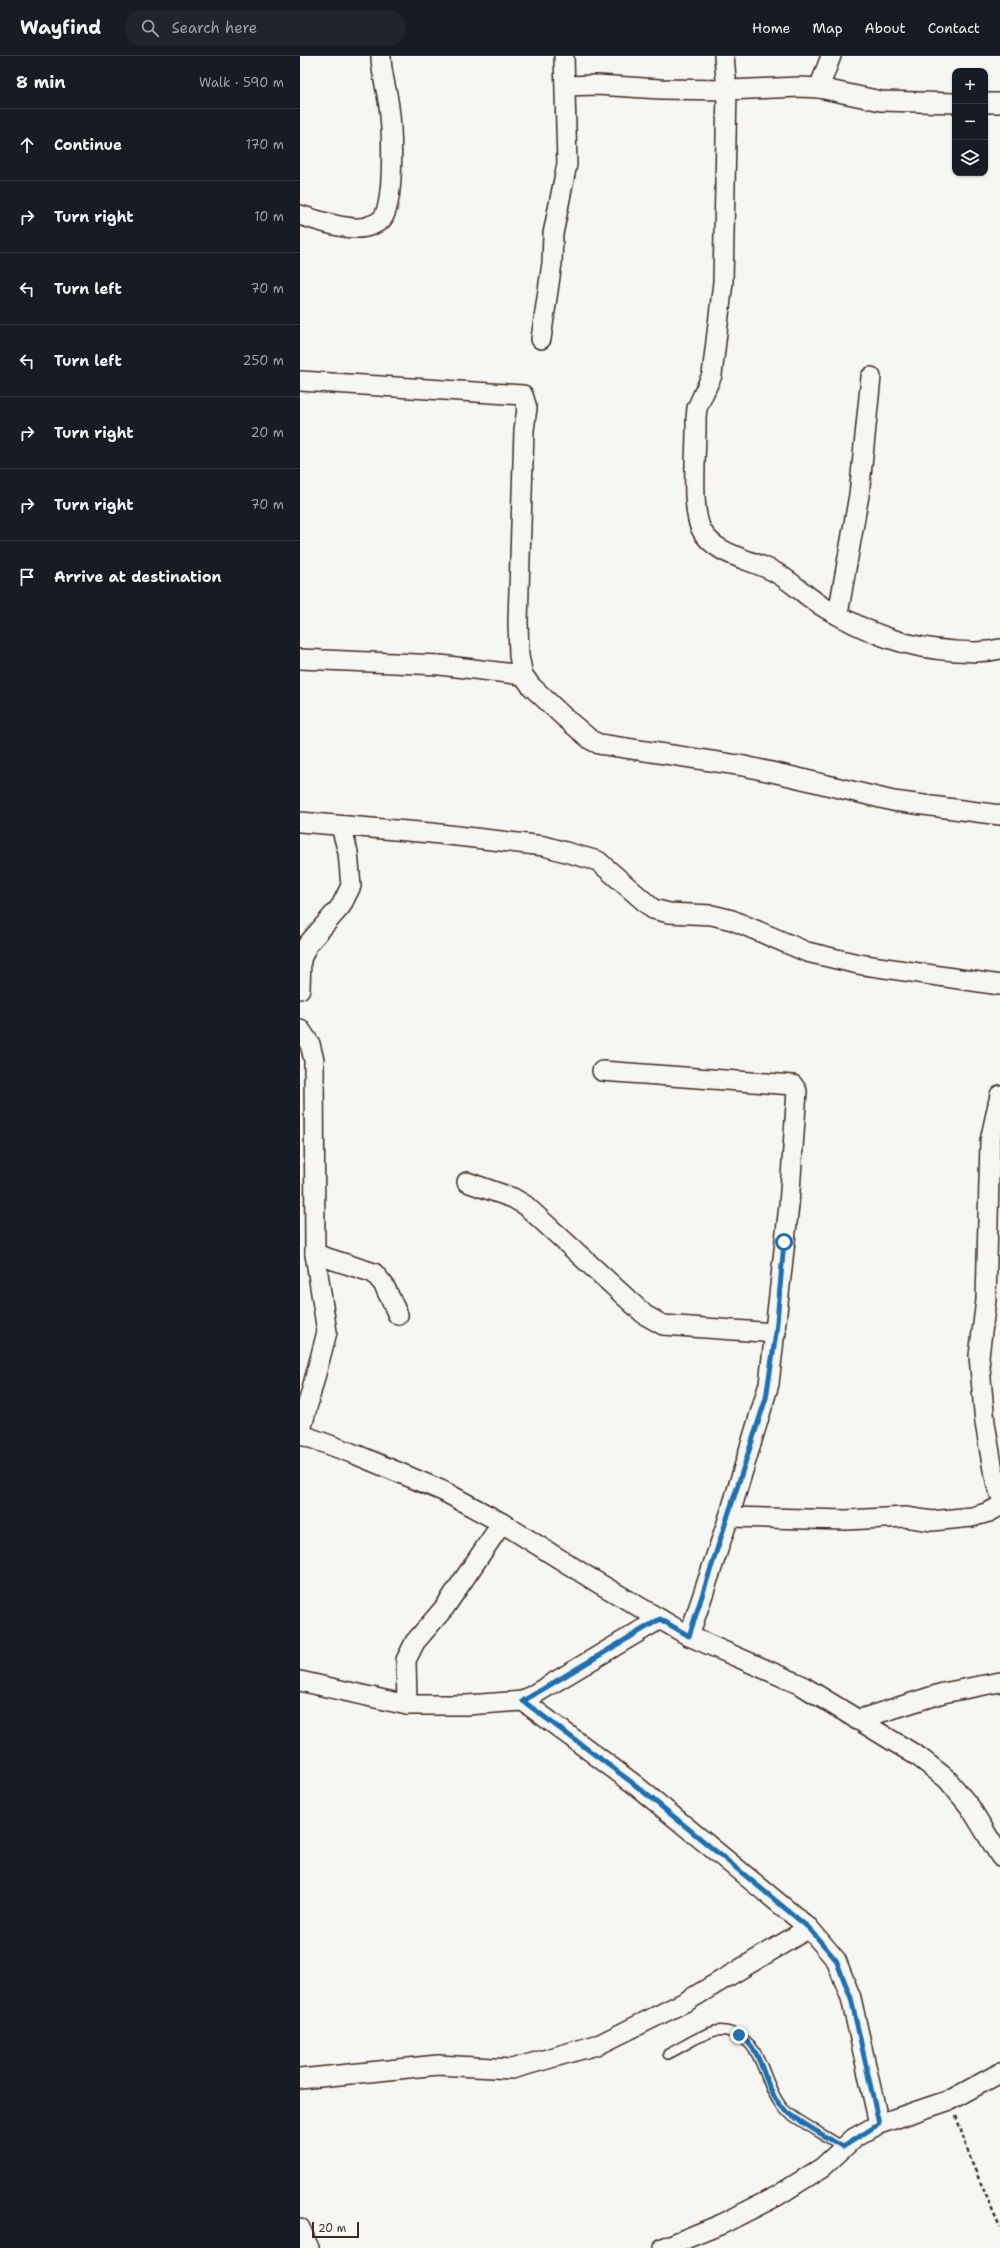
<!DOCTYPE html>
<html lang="en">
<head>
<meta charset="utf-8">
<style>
	body { margin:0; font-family:"Shantell Sans",sans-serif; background:#20242c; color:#f1f3f6 }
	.controls { position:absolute; right:12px; top:12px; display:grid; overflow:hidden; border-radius:8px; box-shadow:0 1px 3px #0004 }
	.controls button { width:36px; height:36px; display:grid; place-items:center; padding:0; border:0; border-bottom:1px solid #363941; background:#171b24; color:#f1f3f6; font:20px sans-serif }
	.scale { position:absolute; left:12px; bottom:10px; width:47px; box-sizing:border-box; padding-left:4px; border:2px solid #3b2a1e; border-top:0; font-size:11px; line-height:14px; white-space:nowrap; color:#3b2a1e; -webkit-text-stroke:3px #f6f6f2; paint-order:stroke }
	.stop { position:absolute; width:12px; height:12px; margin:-9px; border:3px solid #1f6fb2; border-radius:50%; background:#fff }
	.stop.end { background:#1f6fb2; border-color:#fff; box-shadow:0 1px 4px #0008 }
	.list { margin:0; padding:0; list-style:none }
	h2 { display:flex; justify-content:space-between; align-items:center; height:52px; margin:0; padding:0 16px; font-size:17px }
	h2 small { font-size:13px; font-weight:400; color:#9ea1a6 }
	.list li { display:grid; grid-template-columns:26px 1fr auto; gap:12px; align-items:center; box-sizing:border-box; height:72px; padding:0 16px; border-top:1px solid #363941 }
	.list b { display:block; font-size:15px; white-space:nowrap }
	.list em { font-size:13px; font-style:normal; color:#9ea1a6 }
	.icon { flex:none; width:22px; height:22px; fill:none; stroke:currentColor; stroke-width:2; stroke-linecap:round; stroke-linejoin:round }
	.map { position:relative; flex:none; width:700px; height:2192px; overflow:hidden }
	header { display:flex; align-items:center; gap:24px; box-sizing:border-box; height:56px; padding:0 20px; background:#171b24; border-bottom:1px solid #363941 }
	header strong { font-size:19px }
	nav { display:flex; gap:22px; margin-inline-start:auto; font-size:14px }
	.search { width:280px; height:36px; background:#20242c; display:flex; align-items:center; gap:10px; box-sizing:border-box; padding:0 14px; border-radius:16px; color:#9ea1a6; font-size:15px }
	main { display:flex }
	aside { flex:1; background:#171b24 }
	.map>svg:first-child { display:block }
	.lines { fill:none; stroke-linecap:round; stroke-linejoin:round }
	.service-casing { stroke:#3b2a1e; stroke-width:12 }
	.minor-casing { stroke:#3b2a1e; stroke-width:22 }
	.path { stroke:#3b2a1e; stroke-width:2.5; stroke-dasharray:4 3; stroke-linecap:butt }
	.service { stroke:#f6f6f2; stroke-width:9 }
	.minor { stroke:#f6f6f2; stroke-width:19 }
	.route { stroke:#1f6fb2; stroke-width:5 }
</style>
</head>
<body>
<header>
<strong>Wayfind</strong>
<div class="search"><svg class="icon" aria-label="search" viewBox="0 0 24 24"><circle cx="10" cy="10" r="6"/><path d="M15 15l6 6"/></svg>Search here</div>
<nav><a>Home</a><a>Map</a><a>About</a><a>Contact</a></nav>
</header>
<main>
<aside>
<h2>8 min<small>Walk · 590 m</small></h2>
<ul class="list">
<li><svg class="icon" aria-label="ahead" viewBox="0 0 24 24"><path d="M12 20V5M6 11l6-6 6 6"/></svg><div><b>Continue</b></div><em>170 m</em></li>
<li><svg class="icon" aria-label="right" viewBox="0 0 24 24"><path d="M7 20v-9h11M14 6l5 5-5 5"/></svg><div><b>Turn right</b></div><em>10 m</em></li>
<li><svg class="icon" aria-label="left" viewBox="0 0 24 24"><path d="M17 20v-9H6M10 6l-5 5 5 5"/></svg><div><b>Turn left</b></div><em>70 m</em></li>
<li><svg class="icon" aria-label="left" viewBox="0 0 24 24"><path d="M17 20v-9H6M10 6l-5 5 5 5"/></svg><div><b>Turn left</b></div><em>250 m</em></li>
<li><svg class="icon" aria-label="right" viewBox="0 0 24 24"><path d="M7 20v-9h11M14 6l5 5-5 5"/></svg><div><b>Turn right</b></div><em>20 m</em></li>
<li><svg class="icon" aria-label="right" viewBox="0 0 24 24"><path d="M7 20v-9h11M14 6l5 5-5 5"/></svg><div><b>Turn right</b></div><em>70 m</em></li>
<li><svg class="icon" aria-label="arrive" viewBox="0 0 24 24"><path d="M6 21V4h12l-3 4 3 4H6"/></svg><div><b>Arrive at destination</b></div></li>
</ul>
</aside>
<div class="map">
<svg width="700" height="2192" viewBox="0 0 700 2192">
	<rect width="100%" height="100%" fill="#f6f6f2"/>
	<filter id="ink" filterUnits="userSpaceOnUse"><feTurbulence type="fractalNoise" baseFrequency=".025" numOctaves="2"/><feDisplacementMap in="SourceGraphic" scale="8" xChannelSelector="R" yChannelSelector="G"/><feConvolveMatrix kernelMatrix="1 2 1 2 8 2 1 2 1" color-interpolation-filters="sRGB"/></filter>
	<g filter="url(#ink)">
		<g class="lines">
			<defs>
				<path id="service" d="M368 1998C383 1991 399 1979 415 1975 421 1974 428 1975 433 1977 465 1989 462 2027 482 2051 490 2061 530 2082 543 2091"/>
				<g id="minor">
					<path d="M424 0 427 34 423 226 412 319 397 352 396 362C397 391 390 450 401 473 414 499 450 503 473 515 492 525 506 541 525 552 568 577 605 592 655 595 671 596 684 597 700 593"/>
					<polyline points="266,30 297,29 360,33 427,34 500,31 519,32 581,45 655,47"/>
					<polyline points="519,32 531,0"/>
					<polyline points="685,47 700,47"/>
					<path d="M0 159C16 164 52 177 69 170 72 169 79 166 82 163 95 147 92 73 89 51 87 33 81 18 81 0"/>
					<polyline points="241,283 252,207 253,178 267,108 264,0"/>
					<polyline points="0,325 223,339 227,352 224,374 218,566 219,600 223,619 231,630 264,661 291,684 299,688 444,710 494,721 593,745 700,759"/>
					<polyline points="538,558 559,439 571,321"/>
					<polyline points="0,603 140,609 223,619"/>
					<polyline points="0,766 131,777 244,790 298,805 353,853 369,857 412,859 432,864 507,896 558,908 700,929"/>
					<polyline points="0,933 1,903 8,888 41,850 51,830 48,796 41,771"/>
					<polyline points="0,973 10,988 14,1004 15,1198 27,1276 0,1378"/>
					<polyline points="302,1015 493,1029 497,1035 489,1149 469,1328 429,1461 389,1580"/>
					<polyline points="700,1039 690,1085 686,1244 679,1300 685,1367 693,1414 700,1438"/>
					<polyline points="167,1126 213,1142 225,1149 345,1259 363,1269 476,1277"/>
					<polyline points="15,1198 74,1217 84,1229 98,1259"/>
					<polyline points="0,1378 57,1399 143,1435 202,1467 295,1525 389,1580 501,1629 619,1701 647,1723 670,1751 700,1800"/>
					<polyline points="429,1461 546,1464 605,1461 632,1465 672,1461 689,1456 700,1450"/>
					<polyline points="0,1625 107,1649 167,1649 223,1645 360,1563"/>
					<polyline points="223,1645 334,1728 509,1872 536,1904 551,1942 579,2068"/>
					<polyline points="107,1649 106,1604 115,1586 145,1551 202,1467"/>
					<polyline points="557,1664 643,1637 700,1626"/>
					<polyline points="0,2023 138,2009 212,2013 300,1988 387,1945 509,1872"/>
					<polyline points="0,2172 9,2192"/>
					<polyline points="363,2192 422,2168 477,2140 523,2111 554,2082 579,2068 650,2044 700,2017"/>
				</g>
			</defs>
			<!-- service casing -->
			<use href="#service" class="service-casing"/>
			<!-- minor casing -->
			<use href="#minor" class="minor-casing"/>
			<!-- path -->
			<polyline class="path" points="656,2060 672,2107 700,2171"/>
			<!-- service -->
			<use href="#service" class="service"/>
			<!-- minor -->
			<use href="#minor" class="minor"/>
		</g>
	</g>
	<g class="lines" filter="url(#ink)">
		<!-- route -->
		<path class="route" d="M439 1979C466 1995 461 2031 483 2052 495 2064 527 2081 543 2091L579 2068 551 1942 536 1904 509 1872 334 1728 223 1645 360 1563 389 1580 466 1342 476 1277 484 1186"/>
	</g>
</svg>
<div class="controls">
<button>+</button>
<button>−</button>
<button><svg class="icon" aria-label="layers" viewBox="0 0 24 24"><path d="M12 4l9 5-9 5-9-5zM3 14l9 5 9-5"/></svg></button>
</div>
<div class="scale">20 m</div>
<div class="stop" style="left:484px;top:1186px"></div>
<div class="stop end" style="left:439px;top:1979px"></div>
</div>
</main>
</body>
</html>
